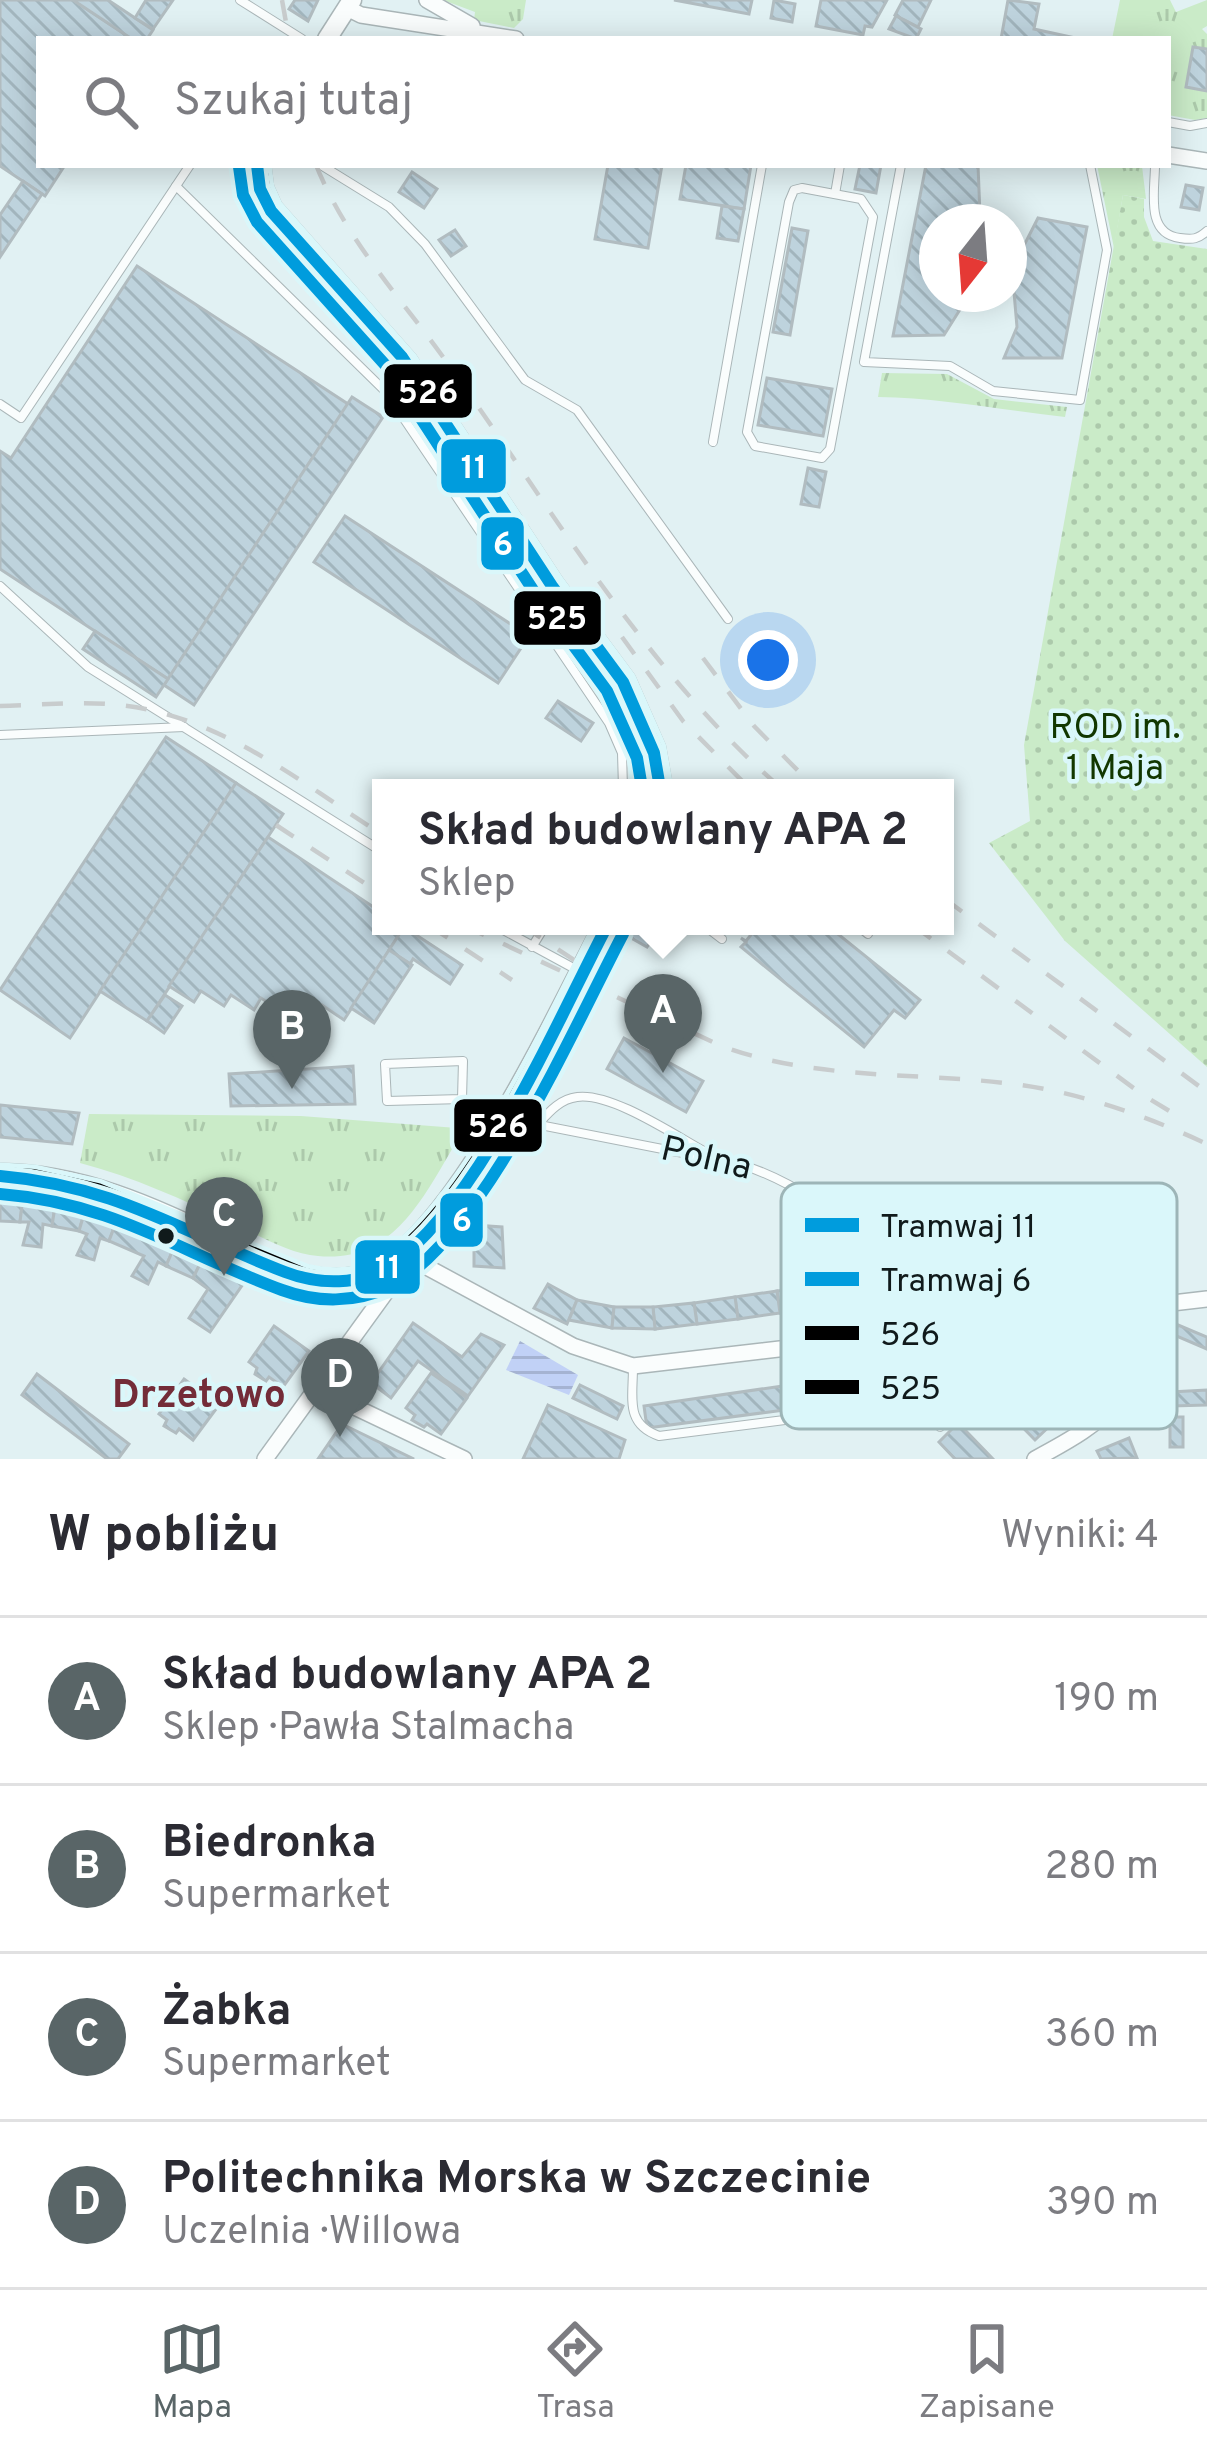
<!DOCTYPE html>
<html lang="pl">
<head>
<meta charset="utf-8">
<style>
	body { margin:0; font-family:Overpass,sans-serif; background:#f7f7f7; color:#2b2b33 }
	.compass { position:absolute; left:919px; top:204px; width:108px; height:108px; border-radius:50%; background:#fff; box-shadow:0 6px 30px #0003; rotate:197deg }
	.you { position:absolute; left:768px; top:660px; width:42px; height:42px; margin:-30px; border:9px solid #fff; border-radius:50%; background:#1a73e8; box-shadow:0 0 0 18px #1a73e833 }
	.badge { display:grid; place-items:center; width:78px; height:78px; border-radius:50%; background:#596567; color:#fff; font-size:39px; font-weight:700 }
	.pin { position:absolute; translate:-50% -99px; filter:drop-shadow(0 3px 6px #0008) }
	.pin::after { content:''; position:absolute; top:63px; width:42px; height:36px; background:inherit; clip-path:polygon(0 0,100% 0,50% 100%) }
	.popup { position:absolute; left:372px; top:779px; width:582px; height:156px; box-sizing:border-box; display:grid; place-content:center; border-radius:0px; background:#fff; filter:drop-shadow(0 3px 9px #0005); font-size:39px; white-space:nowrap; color:#7c7c81 }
	.popup b { font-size:45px; color:#2b2b33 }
	.popup::after { content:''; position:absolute; left:50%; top:100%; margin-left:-24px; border:24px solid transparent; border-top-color:#fff }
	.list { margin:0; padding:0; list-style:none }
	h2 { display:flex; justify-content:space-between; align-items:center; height:156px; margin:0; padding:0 48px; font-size:51px }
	h2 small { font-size:39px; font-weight:400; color:#7c7c81 }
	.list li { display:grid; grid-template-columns:78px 1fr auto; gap:36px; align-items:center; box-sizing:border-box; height:168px; padding:0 48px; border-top:3px solid #e1e1e2 }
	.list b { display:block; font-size:45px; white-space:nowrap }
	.list p { margin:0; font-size:39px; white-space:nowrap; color:#7c7c81 }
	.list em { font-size:39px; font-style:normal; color:#7c7c81 }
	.icon { flex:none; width:66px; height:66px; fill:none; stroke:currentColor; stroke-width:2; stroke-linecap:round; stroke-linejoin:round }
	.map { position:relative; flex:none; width:1207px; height:1459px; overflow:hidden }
	.search { position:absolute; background:#fff; box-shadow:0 6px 30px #0003; left:36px; right:36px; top:36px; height:132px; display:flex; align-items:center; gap:30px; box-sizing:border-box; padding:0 42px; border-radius:0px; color:#7c7c81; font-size:45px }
	.sheet { height:828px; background:#fff }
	nav { display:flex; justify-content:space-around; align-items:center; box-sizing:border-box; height:168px; border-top:3px solid #e1e1e2; background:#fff; font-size:33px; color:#7c7c81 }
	nav a { display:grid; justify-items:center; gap:6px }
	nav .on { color:#596567 }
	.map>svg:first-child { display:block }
	.grass { fill:url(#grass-tufts) }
	.garden { fill:url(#garden-dots) }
	.water { fill:url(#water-rules) }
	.building { fill:url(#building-back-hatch); stroke:#b1bcc0; stroke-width:3 }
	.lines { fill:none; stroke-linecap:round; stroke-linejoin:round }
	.service-casing { stroke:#aab6b8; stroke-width:10 }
	.minor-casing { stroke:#aab6b8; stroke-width:18 }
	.tertiary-casing { stroke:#aab6b8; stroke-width:21 }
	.service { stroke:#fafdfd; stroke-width:8 }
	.minor { stroke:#fafdfd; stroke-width:15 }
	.tertiary { stroke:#fafdfd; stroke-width:18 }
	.rail { stroke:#c8cccd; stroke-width:4.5; stroke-dasharray:21 21; stroke-linecap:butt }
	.bus-1-casing { stroke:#daf7fa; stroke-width:21 }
	.bus-2-casing { stroke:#daf7fa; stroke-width:21 }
	.bus-1 { stroke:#000; stroke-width:12 }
	.bus-2 { stroke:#000; stroke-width:12 }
	.tram-1-casing { stroke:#daf7fa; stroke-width:21 }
	.tram-2-casing { stroke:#daf7fa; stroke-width:21 }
	.tram-1 { stroke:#009cdd; stroke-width:12 }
	.tram-2 { stroke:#009cdd; stroke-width:12 }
	.bus-dot { fill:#101a1b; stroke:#daf7fa; stroke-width:4.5 }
	.labels { text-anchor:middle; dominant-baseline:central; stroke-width:9; stroke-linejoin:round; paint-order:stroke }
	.park-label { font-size:36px; fill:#123700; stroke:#daf7fa }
	.street-label { font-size:36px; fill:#101a1b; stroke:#daf7fa }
	.neighbourhood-label { font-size:39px; font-weight:bold; fill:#732c38; stroke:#daf7fa }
	.key { fill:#daf7fa; stroke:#9db5b7; stroke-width:3 }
	.key-label { font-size:33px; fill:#101a1b }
	.line-badge { stroke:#daf7fa; stroke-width:4.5 }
	.badge-label { font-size:33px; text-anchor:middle; font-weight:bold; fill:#fff }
</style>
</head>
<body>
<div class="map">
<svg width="1207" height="1459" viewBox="0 0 1207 1459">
	<defs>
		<pattern id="grass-tufts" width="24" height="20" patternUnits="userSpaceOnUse" patternTransform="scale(3)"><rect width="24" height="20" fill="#caebc8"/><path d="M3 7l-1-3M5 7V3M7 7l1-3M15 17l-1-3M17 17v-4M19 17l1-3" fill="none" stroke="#acc9ab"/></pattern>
		<pattern id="garden-dots" width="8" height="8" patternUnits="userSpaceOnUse" patternTransform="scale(3)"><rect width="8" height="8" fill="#caebc8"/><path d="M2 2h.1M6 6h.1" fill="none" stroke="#acc9ab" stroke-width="1.8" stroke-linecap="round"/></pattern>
		<pattern id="water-rules" width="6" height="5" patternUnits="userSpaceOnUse" patternTransform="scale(3)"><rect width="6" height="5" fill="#c1d1f6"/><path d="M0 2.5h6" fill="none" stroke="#a5b3d2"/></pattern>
		<pattern id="building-back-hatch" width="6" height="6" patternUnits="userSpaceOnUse" patternTransform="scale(3)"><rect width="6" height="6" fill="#bed3dd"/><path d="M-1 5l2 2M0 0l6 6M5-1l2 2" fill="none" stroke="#a2b5bd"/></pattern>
	</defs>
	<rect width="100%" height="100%" fill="#e1f1f3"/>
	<!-- grass -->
	<g class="grass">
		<polygon points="443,0 526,0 523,19 514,28 474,20 475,12"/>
		<polygon points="1120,0 1170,0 1176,12 1207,0 1207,26 1202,29 1207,34 1207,49 1193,47 1186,87 1207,91 1207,118 1195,120 1168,115 1168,39 1112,39"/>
		<polygon points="1097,165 1142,166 1146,199 1123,195 1114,248"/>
		<path d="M882 373 947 374 994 399 1067 407 1065 417C1002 410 941 398 878 397Z"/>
		<path d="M89 1114 301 1116 457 1128 462 1132C439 1170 413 1226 372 1247 357 1255 336 1258 318 1256 289 1254 260 1236 233 1223 183 1200 134 1177 80 1163Z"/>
	</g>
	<!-- garden -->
	<polygon class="garden" points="1123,195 1144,199 1144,217 1153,241 1207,249 1207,1067 1065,941 989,843 1030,821 1024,745"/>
	<!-- water -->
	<polygon class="water" points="520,1341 578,1375 569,1395 506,1370"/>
	<!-- building -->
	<g class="building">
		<polygon points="0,0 73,0 132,39 39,39 39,165 65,165 45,196 0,166"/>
		<polygon points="73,0 108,0 153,30 147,39 132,39"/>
		<polygon points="146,0 173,0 153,29 135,18"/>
		<polygon points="295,0 318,0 308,21 289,9"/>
		<polygon points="674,0 752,0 749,14"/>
		<polygon points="774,0 795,4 792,22 771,18"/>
		<polygon points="821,0 887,0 872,27 865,26 863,35 816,26"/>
		<polygon points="903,0 931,0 918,27 895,15"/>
		<polygon points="1008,0 1039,4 1034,29 1080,39 1001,39"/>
		<polygon points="896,16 921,29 916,39 889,29"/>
		<polygon points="1193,47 1207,49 1207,91 1186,87"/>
		<polygon points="608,165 662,165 648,248 595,239"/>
		<polygon points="686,165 751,165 744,209 680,199"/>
		<polygon points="860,165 881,165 876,193 855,189"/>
		<polygon points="926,165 978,165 980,215 975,222 937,222 937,294 965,294 966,300 944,335 893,336"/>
		<polygon points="412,172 437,189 424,208 399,192"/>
		<polygon points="23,181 42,194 0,257 0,215"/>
		<polygon points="1186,185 1203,188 1199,210 1181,207"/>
		<polygon points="722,206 744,209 738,241 717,238"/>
		<polygon points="1038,218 1087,227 1062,358 1004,358 1017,327 1012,269"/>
		<polygon points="792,228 808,231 790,335 773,332"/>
		<polygon points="455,230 466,246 451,256 439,240"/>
		<polygon points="137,266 348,404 168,679 0,569 0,451 11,458"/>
		<polygon points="767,378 832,389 823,436 758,425"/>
		<polygon points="352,397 383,417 194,705 164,685"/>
		<polygon points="808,468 826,472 819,507 801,504"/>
		<polygon points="345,516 529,636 498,683 314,562"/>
		<polygon points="95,631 168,679 156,697 83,649"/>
		<polygon points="558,701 593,723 581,741 546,718"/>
		<polygon points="166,737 236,783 70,1038 0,990"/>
		<polygon points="236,783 283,814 147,1021 100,991"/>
		<polygon points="268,837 381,912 381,926 404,927 344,1020 322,1005 314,1016 292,1002 284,1013 261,998 254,1010 231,995 224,1006 201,991 194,1002 169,986"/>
		<polygon points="629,926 658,926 658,931 647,947 624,934"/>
		<polygon points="758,926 828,926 920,1000 905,1018 894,1010 864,1047 741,947 746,942 741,938 746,941"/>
		<polygon points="404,927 462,965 450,984 413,959 410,964 389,950"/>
		<polygon points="389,950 412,965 374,1023 351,1008"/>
		<polygon points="165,995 182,1006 164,1033 147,1021"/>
		<polygon points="624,1038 703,1081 686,1112 607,1069"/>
		<polygon points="353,1066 355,1104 231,1106 229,1074"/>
		<polygon points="0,1105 79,1113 72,1144 0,1137"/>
		<polygon points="0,1196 23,1197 20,1222 0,1221"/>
		<polygon points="23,1197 56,1200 52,1226 43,1224 41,1247 23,1245 29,1222 20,1222"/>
		<polygon points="56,1200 86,1207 79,1231 52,1226"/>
		<polygon points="86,1207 118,1217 109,1241 100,1238 94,1260 77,1255 87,1234 79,1231"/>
		<polygon points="118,1217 176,1243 166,1266 158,1262 148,1284 132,1276 144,1256 109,1241"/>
		<polygon points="474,1225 502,1227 504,1268 474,1266"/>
		<polygon points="1110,1239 1112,1260 1077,1265 1074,1244"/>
		<polygon points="1152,1242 1155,1264 1119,1268 1114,1263 1111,1249"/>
		<polygon points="176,1243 204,1256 193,1278 166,1266"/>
		<polygon points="1074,1244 1077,1265 1042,1269 1039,1248"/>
		<polygon points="1039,1248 1042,1269 1007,1274 1004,1253"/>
		<polygon points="1004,1253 1007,1274 973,1279 970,1257"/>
		<polygon points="204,1256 243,1284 210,1332 189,1318 208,1289 193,1278"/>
		<polygon points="970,1257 973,1279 938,1283 935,1262"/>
		<polygon points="849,1262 854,1303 821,1308 818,1286 830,1285 827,1265"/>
		<polygon points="935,1262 938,1283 902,1288 900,1266"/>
		<polygon points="548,1284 577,1300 567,1324 534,1308"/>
		<polygon points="818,1286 821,1308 780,1313 777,1291"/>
		<polygon points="777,1291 780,1313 738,1319 735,1297"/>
		<polygon points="735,1297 738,1319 697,1324 694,1303"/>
		<polygon points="577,1300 614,1307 612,1328 569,1320"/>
		<polygon points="694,1303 697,1324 655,1329 653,1307"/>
		<polygon points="614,1307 653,1307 655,1329 612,1328"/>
		<polygon points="413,1323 462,1357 481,1334 504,1345 468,1396 418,1361 391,1398 371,1383"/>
		<polygon points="1178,1325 1207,1337 1207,1349 1174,1335"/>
		<polygon points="274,1326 309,1351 283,1387 269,1377 266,1381 255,1374 257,1368 249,1362"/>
		<polygon points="1074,1341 1112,1379 1092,1398 1055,1360"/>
		<polygon points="431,1373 467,1398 441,1434 427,1424 424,1427 412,1420 415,1415 406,1408"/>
		<polygon points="37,1374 129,1444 118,1459 107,1459 22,1395"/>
		<polygon points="865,1374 862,1377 870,1411 846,1414 845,1402 647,1428 644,1406"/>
		<polygon points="184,1379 219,1405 193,1440 179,1429 176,1433 164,1426 167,1420 159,1414"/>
		<polygon points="1017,1383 1055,1421 1035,1440 997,1401"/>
		<polygon points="580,1385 623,1406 617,1419 573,1398"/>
		<polygon points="1207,1390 1207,1405 1172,1406 1171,1392"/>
		<polygon points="548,1405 625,1440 619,1459 523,1459"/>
		<rect x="1170" y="1417" width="13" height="30"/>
		<polygon points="958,1423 966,1431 993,1459 955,1459 939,1442"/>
		<polygon points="342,1424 414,1459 318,1459"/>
		<polygon points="1129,1438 1137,1458 1101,1459 1097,1451"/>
	</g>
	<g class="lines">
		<defs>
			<g id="service">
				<polyline points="240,0 302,39"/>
				<polyline points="1168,122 1190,126 1207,123"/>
				<polyline points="321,165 389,207 425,244 525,380 577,410 728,619"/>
				<polyline points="901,165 864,362 950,366 993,391 1080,400 1107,250 1090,165"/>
				<path d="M1155 165C1155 191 1145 234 1180 238 1193 240 1198 239 1207 231"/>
				<polyline points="176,186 386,392 609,723 622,753 623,788"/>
				<polygon points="802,188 861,199 873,217 830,449 822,458 755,446 747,432 789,202 794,190"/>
				<polyline points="835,194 840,165"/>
				<polyline points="0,404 21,418 190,165"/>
				<polyline points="713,442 762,165"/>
				<polyline points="0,586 88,667 381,851"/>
				<polyline points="0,735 184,727"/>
				<polyline points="496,926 577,970"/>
				<polyline points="705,926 722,939"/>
				<polyline points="858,926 868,934"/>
				<polyline points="532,947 545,926"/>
				<path d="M462 1099 463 1061 385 1064 387 1101 462 1099 499 1117 739 1164C780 1176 859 1220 880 1259 891 1281 894 1309 897 1333"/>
				<path d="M538 1124C549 1112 560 1099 577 1097 612 1092 677 1137 709 1154"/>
				<polyline points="914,1334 924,1401 940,1427"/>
				<path d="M633 1367C633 1399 625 1424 659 1436L816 1416"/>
			</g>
			<g id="minor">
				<polyline points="427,0 472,26"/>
				<polyline points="347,8 361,15 516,39"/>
				<polyline points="1168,155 1207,161"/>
				<polyline points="317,1389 464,1459"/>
				<polyline points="265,1459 399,1274 404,1262 401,1253 573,1346 633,1366 1207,1299"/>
				<path d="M1035 1459C1108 1420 1145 1396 1133 1306"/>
			</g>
			<g id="tertiary">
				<polyline points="327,39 352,0"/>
				<polyline points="261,165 264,188 273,208 408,361 554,583 626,680 656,748 663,788"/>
				<path d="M0 1173C93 1174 168 1215 250 1253 286 1270 322 1286 363 1274 450 1248 559 1008 603 926"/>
			</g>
		</defs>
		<!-- service casing -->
		<use href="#service" class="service-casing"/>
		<!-- minor casing -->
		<use href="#minor" class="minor-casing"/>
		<!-- tertiary casing -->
		<use href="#tertiary" class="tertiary-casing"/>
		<!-- service -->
		<use href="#service" class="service"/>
		<!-- minor -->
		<use href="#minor" class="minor"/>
		<!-- tertiary -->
		<use href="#tertiary" class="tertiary"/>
		<!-- rail -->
		<g class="rail">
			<polyline points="282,0 289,39"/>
			<path d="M316 165C348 244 405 302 453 371 555 514 647 672 781 788"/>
			<polyline points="622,637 683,721 749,788"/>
			<polyline points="703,658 754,726 815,788"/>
			<path d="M0 706C40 705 80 701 120 705 220 716 299 781 381 834"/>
			<polyline points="276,825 381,894"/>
			<polyline points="945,899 1207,1092"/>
			<polyline points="430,926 512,980"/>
			<path d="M465 926 719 1045C817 1082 919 1071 1021 1085 1084 1094 1149 1117 1207 1144"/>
			<polyline points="523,926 583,966"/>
			<polyline points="914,926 1143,1095 1186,1121"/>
		</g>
		<defs>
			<g id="bus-1">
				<polyline points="261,165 264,188 273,208 408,361 554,583 626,680 656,748 663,788"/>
				<path d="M0 1173 34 1175 98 1189 305 1274C323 1278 341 1280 359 1275 455 1245 558 1014 603 926"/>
			</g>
			<g id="bus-2">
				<polyline points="243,167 247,194 258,219 394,372 539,593 610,689 639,753 645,788"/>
				<path d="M0 1191 32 1193 93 1206 300 1292C323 1296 350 1299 373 1289 479 1241 566 1036 619 934"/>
			</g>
		</defs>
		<!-- bus-1 casing -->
		<use href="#bus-1" class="bus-1-casing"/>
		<!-- bus-2 casing -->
		<use href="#bus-2" class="bus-2-casing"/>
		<!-- bus-1 -->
		<use href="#bus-1" class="bus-1"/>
		<!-- bus-2 -->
		<use href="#bus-2" class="bus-2"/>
		<defs>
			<g id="tram-1">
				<polyline points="257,165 260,189 271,211 402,357 552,586 623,682 654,753 660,788"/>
				<path d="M0 1176C117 1186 181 1232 285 1272 319 1285 360 1286 391 1265 480 1203 556 1023 607 926"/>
			</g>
			<g id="tram-2">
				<polyline points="239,167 243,195 257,222 388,368 537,596 607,691 637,758 642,788"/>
				<path d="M0 1194C115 1203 179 1252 282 1290 317 1303 355 1303 389 1287 481 1241 574 1027 623 934"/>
			</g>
		</defs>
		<!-- tram-1 casing -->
		<use href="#tram-1" class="tram-1-casing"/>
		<!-- tram-2 casing -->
		<use href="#tram-2" class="tram-2-casing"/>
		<!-- tram-1 -->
		<use href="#tram-1" class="tram-1"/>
		<!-- tram-2 -->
		<use href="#tram-2" class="tram-2"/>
	</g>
	<!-- markers -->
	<circle class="bus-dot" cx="166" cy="1236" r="10"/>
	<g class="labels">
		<!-- park labels -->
		<g class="park-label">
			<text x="1115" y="729">ROD im.<tspan x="1115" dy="41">1 Maja</tspan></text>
		</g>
		<!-- street labels -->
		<g class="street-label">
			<text transform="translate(706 1160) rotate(13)">Polna</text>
		</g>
		<!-- neighbourhood labels -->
		<g class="neighbourhood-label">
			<text x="199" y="1397">Drzetowo</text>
		</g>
	</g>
	<!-- legend -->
	<rect x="781" y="1183" width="396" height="246" rx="18" class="key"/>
	<rect x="805" y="1218" width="54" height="14" fill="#009cdd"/>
	<rect x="805" y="1272" width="54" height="14" fill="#009cdd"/>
	<rect x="805" y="1326" width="54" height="14" fill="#000"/>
	<rect x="805" y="1380" width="54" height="14" fill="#000"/>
	<g class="key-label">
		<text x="880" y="1237">Tramwaj 11</text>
		<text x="880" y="1291">Tramwaj 6</text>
		<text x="880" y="1345">526</text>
		<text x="880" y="1399">525</text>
	</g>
	<g class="line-badge">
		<rect x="382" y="362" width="92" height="58" rx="12" fill="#000"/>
		<rect x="439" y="437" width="69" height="58" rx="12" fill="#009cdd"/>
		<rect x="479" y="515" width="47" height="57" rx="12" fill="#009cdd"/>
		<rect x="512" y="589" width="91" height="58" rx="12" fill="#000"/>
		<rect x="452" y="1097" width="92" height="57" rx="12" fill="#000"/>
		<rect x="438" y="1191" width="47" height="58" rx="12" fill="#009cdd"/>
		<rect x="353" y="1238" width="69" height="58" rx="12" fill="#009cdd"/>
	</g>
	<g class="badge-label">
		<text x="428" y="403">526</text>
		<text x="474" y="478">11</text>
		<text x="503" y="555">6</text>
		<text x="557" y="629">525</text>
		<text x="498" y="1137">526</text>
		<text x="462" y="1231">6</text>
		<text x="388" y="1278">11</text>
	</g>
</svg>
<svg class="compass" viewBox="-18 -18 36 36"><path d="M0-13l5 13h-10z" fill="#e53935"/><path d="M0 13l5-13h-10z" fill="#7c7c81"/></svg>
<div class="you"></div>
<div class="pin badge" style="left:663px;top:1073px">A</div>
<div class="popup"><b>Skład budowlany APA 2</b>Sklep</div>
<div class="pin badge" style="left:292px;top:1089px">B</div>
<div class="pin badge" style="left:224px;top:1276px">C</div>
<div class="pin badge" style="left:340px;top:1437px">D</div>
<div class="search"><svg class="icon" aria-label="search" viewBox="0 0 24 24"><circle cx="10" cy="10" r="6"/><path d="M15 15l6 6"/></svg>Szukaj tutaj</div>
</div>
<section class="sheet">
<h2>W pobliżu<small>Wyniki: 4</small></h2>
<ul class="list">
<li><span class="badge">A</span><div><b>Skład budowlany APA 2</b><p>Sklep · Pawła Stalmacha</p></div><em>190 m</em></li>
<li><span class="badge">B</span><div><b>Biedronka</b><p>Supermarket</p></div><em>280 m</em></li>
<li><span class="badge">C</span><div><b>Żabka</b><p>Supermarket</p></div><em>360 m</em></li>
<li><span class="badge">D</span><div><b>Politechnika Morska w Szczecinie</b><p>Uczelnia · Willowa</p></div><em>390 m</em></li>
</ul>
</section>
<nav>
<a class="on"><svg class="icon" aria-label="map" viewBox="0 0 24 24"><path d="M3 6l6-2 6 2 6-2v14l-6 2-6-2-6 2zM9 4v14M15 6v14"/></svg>Mapa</a>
<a><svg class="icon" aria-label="directions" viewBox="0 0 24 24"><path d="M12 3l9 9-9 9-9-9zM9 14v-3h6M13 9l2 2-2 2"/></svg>Trasa</a>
<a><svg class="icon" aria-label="saved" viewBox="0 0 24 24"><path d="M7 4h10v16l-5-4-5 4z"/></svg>Zapisane</a>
</nav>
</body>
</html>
